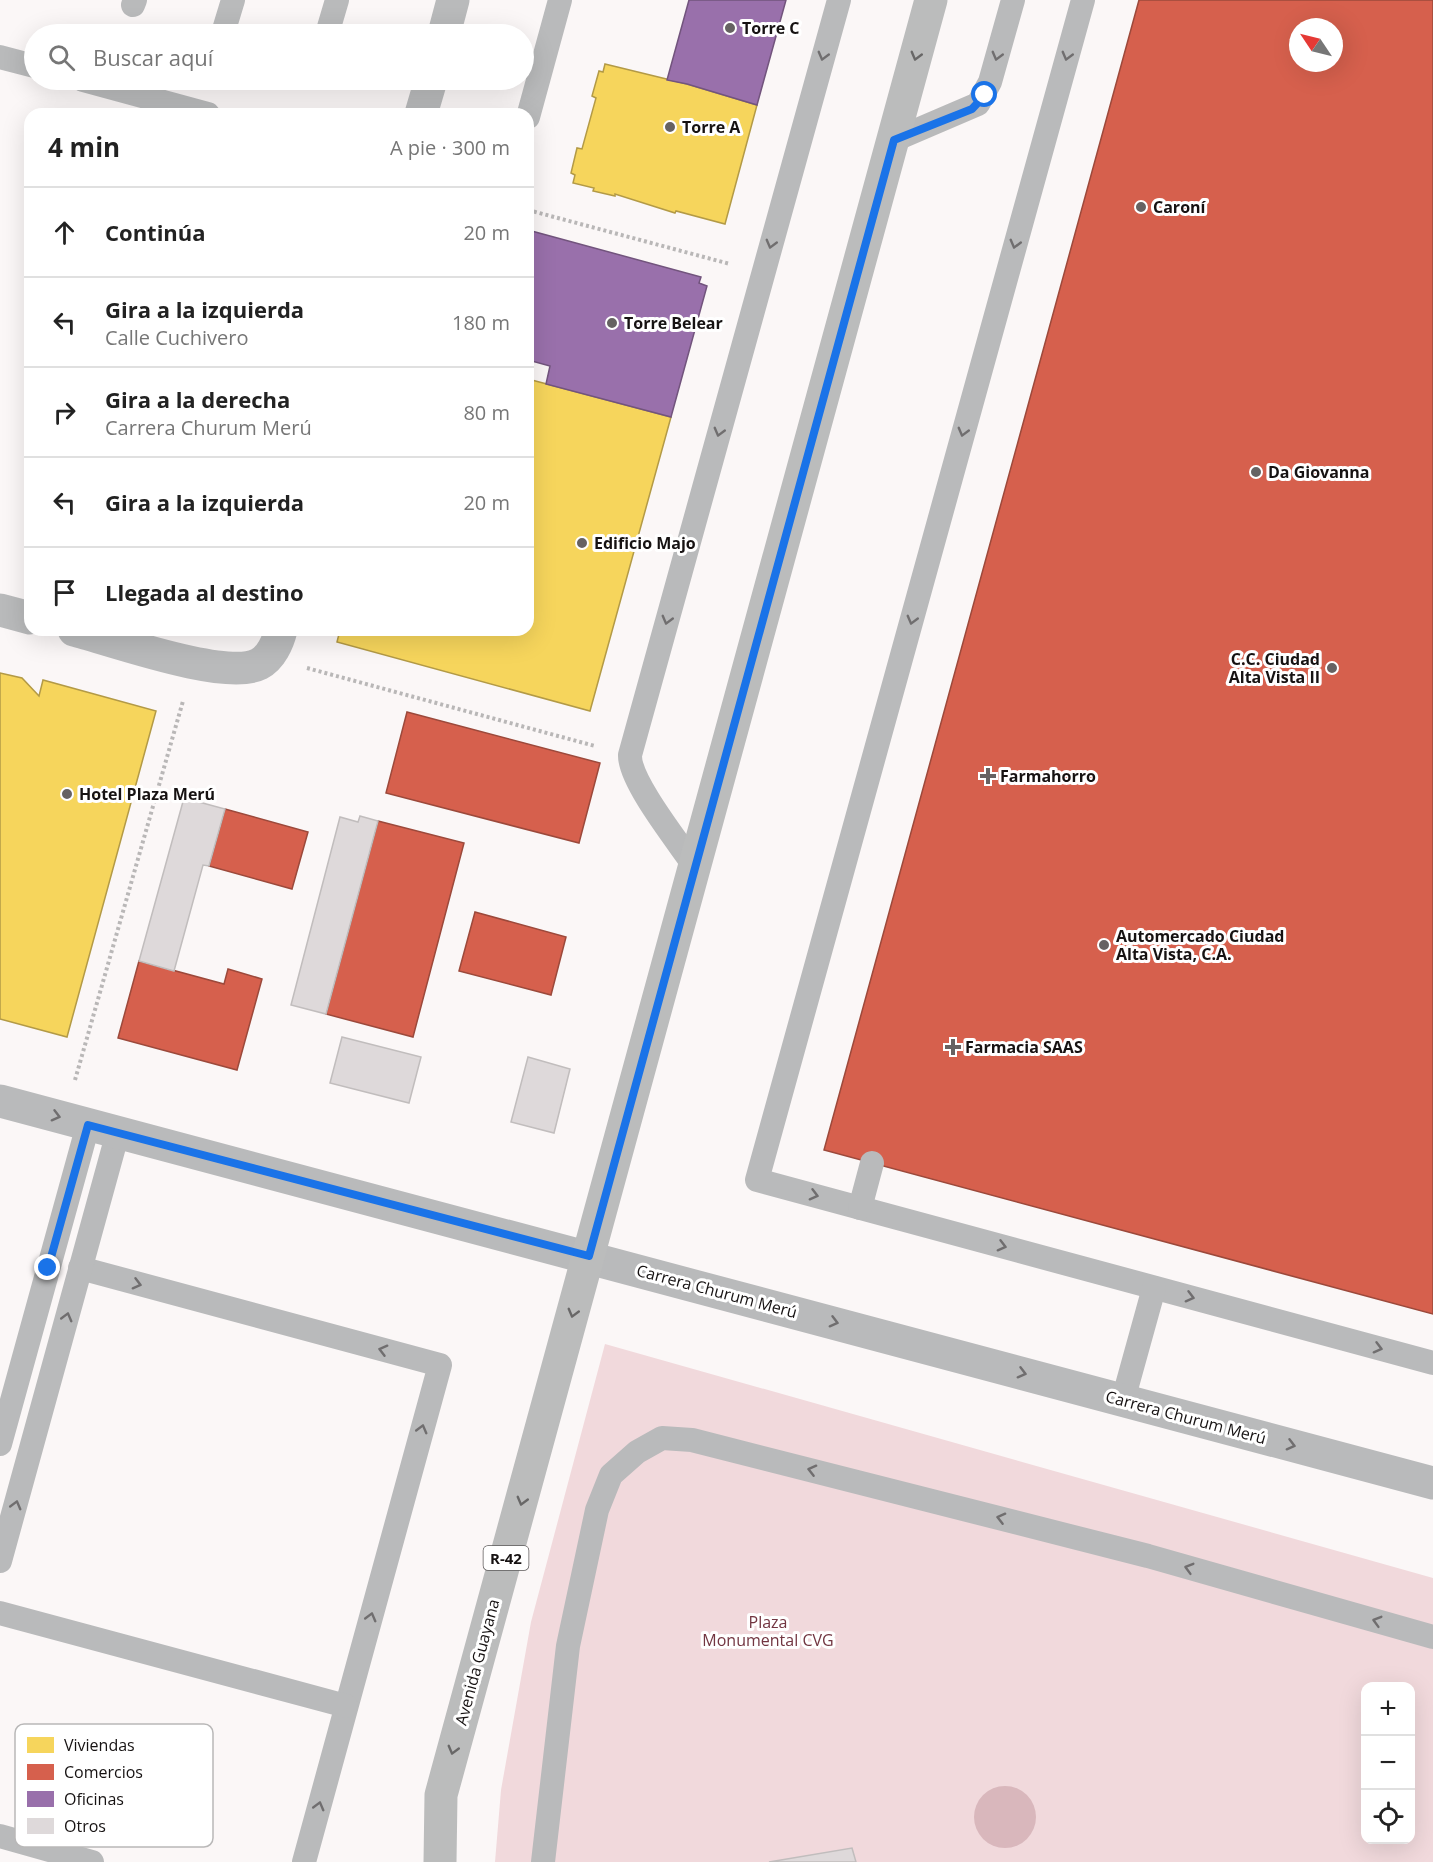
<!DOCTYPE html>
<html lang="es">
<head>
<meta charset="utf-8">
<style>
	body { margin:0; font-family:"Open Sans",sans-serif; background:#f6f6f6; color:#222 }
	.controls { position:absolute; right:18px; bottom:18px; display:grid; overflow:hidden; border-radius:12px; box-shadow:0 6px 24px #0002 }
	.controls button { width:54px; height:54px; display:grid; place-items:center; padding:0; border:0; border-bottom:2px solid #e0e0e0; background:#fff; color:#222; font:30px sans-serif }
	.compass { position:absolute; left:1289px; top:18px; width:54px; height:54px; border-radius:50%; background:#fff; box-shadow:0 6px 24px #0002; rotate:305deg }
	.stop { position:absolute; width:18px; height:18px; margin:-14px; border:4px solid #1a73e8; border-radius:50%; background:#fff }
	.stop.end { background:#1a73e8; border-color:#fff; box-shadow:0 2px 6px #0008 }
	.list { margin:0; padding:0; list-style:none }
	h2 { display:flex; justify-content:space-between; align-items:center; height:78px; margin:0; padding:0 24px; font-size:26px }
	h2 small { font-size:20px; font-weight:400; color:#767676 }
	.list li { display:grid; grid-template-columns:39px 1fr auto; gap:18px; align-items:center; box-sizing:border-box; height:90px; padding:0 24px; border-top:2px solid #e0e0e0 }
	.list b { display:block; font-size:22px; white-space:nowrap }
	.list p { margin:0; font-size:20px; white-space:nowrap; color:#767676 }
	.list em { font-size:20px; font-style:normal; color:#767676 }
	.icon { flex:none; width:33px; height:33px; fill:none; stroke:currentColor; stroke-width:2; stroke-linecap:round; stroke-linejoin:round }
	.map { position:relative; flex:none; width:1433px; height:1862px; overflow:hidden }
	.search { position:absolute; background:#fff; box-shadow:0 6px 24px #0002; left:24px; top:24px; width:510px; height:66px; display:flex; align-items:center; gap:15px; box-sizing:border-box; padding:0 21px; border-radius:33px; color:#767676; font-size:22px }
	.panel { position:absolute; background:#fff; box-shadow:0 6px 24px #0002; left:24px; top:108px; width:510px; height:528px; border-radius:18px }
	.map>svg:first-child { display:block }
	.green { fill:#f1d9dc; fill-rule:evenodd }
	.water { fill:#d9b7bc }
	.homes { fill:#f6d55c; stroke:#b39a46; stroke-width:1.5 }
	.shops { fill:#d6604d; stroke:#9c493b; stroke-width:1.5; fill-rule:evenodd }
	.offices { fill:#9970ab; stroke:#72547d; stroke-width:1.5 }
	.building { fill:#ded9da; stroke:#c1bdbd; stroke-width:1.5 }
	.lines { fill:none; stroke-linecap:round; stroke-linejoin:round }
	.path { stroke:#b9b7b7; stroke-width:4; stroke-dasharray:3 3; stroke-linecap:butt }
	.service { stroke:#b9babb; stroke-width:24 }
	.minor { stroke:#b9babb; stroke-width:33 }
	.primary { stroke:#bbbcbc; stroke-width:33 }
	.oneway { stroke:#706e6f }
	.oneway2 { stroke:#686767 }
	.route { stroke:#1a73e8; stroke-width:8 }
	.poi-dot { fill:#666262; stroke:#fff; stroke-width:2 }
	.labels { text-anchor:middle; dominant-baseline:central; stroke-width:6; stroke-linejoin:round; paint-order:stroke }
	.shield { fill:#fff; stroke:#5c5959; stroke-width:1.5 }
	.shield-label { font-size:15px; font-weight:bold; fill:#161212 }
	.poi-label { font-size:16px; font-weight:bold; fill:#161212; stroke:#fff; text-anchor:start }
	.street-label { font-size:16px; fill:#161212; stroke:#fff }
	.park-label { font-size:16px; fill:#723541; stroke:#fff }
	.key { fill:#fff; stroke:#b9b8b8; stroke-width:1.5 }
	.key-label { font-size:16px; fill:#161212 }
</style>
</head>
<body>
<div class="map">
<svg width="1433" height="1862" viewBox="0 0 1433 1862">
	<rect width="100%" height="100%" fill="#fbf7f7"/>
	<!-- green -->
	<path class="green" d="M605 1344 1433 1578V1862H495L501 1790 531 1622ZM1366 1686H1410V1840H1366Z"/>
	<!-- water -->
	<circle class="water" cx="1005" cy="1817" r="31"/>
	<!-- homes -->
	<g class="homes">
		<polygon points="605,64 687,84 757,105 725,224 676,211 675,213 615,194 615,196 593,191 594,188 573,183 575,175 571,173 577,148 582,149 596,98 592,96 599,71 603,72"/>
		<polygon points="528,379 671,417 590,711 337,642 340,630 528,630"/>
		<polygon points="0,673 22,678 39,696 43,680 156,711 67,1037 0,1019"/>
	</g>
	<!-- shops -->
	<g class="shops">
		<path d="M1139 0H1433V1314L824 1150ZM1298 27H1334V63H1298Z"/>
		<polygon points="407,712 600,763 579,843 386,793"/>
		<polygon points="225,809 308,832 292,889 209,866"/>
		<polygon points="378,821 464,843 413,1037 326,1014"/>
		<polygon points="475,912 566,937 551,995 459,971"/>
		<polygon points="139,961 224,984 228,969 262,979 237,1070 118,1038"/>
	</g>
	<!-- offices -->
	<g class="offices">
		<polygon points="689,0 786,0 757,105 687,84 667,80"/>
		<polygon points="528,230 701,277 699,283 707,286 671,417 546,384 550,366 528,360"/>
	</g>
	<!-- building -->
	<g class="building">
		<polygon points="184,798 225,809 209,866 203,865 174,971 139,961"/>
		<polygon points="360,816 378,821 326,1014 291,1005 340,817 358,822"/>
		<polygon points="342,1037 421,1057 409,1103 330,1083"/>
		<polygon points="528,1057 570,1069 554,1133 511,1122"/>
		<polygon points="852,1848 856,1862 769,1862"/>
	</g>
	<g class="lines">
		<!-- path -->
		<g class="path">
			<polyline points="528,210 730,264"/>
			<polyline points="307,668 595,746"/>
			<polyline points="75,1080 183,701"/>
		</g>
		<!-- service -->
		<g class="service">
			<polyline points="1083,0 757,1180 1433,1363"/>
			<polyline points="133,5 135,0"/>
			<polyline points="223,33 233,0"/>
			<polyline points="327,34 337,0"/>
			<polyline points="0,57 34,66"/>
			<polyline points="83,80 208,114"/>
			<polyline points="528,117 560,0"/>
			<polyline points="894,140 978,104 990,82 1013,0"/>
			<path d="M695 867C679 843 629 781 630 755L839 0"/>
			<polyline points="860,1208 872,1163"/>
			<polyline points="80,1268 440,1365 304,1862"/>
			<polyline points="1123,1400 1154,1288"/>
			<polyline points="0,1444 88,1125"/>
			<polyline points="0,1561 118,1132"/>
			<polyline points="0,1613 346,1706"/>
			<polyline points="0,1836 92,1862"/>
			<polyline points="543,1862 568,1646 597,1510 611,1475 637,1452 662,1438 692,1440 1148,1556 1433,1637"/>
		</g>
		<!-- minor -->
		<g class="minor">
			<polyline points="444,34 453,0"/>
			<polyline points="421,114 431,80"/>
			<polyline points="0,610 30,618"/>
			<path d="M74 630C112 640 227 681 259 664 271 658 278 642 281 630"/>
			<polyline points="0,1101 1433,1483"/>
		</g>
		<!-- primary -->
		<polyline class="primary" points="440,1862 441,1795 931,0"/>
	</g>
	<!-- one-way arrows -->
	<defs><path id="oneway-chevron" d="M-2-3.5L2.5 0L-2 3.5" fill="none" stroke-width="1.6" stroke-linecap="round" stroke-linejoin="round" transform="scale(1.5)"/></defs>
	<g class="oneway">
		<use href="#oneway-chevron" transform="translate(823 56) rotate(105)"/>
		<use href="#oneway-chevron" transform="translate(997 56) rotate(105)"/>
		<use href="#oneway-chevron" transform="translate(1067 56) rotate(105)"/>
		<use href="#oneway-chevron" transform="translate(771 244) rotate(105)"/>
		<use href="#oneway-chevron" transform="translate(1015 244) rotate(105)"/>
		<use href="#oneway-chevron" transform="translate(719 432) rotate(105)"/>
		<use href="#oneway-chevron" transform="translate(963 432) rotate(105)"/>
		<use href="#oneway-chevron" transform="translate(667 620) rotate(105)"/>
		<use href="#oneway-chevron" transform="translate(912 620) rotate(105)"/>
		<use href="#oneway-chevron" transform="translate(56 1116) rotate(15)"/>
		<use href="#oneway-chevron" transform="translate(814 1195) rotate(15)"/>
		<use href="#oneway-chevron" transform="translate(1002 1246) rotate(15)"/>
		<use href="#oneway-chevron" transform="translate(137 1284) rotate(15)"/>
		<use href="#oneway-chevron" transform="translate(1190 1297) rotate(15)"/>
		<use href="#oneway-chevron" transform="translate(67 1317) rotate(-75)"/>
		<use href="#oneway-chevron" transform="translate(834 1322) rotate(15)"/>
		<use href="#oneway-chevron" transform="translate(1378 1348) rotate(15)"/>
		<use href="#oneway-chevron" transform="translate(383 1350) rotate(-165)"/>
		<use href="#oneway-chevron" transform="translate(1022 1373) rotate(15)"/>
		<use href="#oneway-chevron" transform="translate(422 1429) rotate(-75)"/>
		<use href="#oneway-chevron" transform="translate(1291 1445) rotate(15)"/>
		<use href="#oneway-chevron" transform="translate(812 1470) rotate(-166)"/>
		<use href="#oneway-chevron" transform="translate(16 1505) rotate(-75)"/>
		<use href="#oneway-chevron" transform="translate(1001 1518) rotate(-166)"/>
		<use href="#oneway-chevron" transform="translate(1189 1568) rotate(-164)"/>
		<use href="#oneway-chevron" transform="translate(371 1617) rotate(-75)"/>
		<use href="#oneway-chevron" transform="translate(1377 1621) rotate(-164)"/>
		<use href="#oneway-chevron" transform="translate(319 1806) rotate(-75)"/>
	</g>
	<g class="oneway2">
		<use href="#oneway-chevron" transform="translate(916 56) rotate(105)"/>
		<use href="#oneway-chevron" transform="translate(573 1313) rotate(105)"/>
		<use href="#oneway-chevron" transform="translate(522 1501) rotate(105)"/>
		<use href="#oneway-chevron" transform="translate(453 1750) rotate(105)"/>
	</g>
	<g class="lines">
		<!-- route -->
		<polyline class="route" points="48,1268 88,1125 589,1256 894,140 972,109 985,95"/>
	</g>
	<!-- markers -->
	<g class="poi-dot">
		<circle cx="730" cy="28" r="6"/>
		<circle cx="670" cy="127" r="6"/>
		<circle cx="1141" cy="207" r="6"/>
		<circle cx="612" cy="323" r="6"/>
		<circle cx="1256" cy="472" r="6"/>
		<circle cx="582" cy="543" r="6"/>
		<circle cx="1332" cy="668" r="6"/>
		<path d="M985 767h6v6h6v6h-6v6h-6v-6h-6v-6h6z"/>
		<circle cx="67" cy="794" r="6"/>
		<circle cx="1104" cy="945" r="6"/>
		<path d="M950 1038h6v6h6v6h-6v6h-6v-6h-6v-6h6z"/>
	</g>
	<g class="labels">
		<!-- shield labels -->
		<rect class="shield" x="483.5" y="1546" width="45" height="24" rx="4.5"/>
		<g class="shield-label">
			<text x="506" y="1558">R-42</text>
		</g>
		<!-- poi labels -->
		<g class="poi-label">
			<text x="742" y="28">Torre C</text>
			<text x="682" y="127">Torre A</text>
			<text x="1153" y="207">Caroní</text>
			<text x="624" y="323">Torre Belear</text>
			<text x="1268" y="472">Da Giovanna</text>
			<text x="594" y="543">Edificio Majo</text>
			<text x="1320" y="659" text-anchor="end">C.C. Ciudad<tspan x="1320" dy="18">Alta Vista II</tspan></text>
			<text x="1000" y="776">Farmahorro</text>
			<text x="79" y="794">Hotel Plaza Merú</text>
			<text x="1116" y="936">Automercado Ciudad<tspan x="1116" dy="18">Alta Vista, C.A.</tspan></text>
			<text x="965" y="1047">Farmacia SAAS</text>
		</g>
		<!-- street labels -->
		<g class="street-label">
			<text transform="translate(717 1291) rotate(15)">Carrera Churum Merú</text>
			<text transform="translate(1186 1417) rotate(15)">Carrera Churum Merú</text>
			<text transform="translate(477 1662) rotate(-75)">Avenida Guayana</text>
		</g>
		<!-- park labels -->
		<g class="park-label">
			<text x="768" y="1622">Plaza<tspan x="768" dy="18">Monumental CVG</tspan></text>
		</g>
	</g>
	<!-- legend -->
	<rect x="15" y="1724" width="198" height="123" rx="9" class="key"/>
	<rect x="27" y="1737" width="27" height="16" fill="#f6d55c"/>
	<rect x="27" y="1764" width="27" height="16" fill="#d6604d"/>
	<rect x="27" y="1791" width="27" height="16" fill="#9970ab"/>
	<rect x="27" y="1818" width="27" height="16" fill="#ded9da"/>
	<g class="key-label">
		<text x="64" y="1751">Viviendas</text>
		<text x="64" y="1778">Comercios</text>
		<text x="64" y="1805">Oficinas</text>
		<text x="64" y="1832">Otros</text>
	</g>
</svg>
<div class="controls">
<button>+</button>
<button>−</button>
<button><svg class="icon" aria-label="locate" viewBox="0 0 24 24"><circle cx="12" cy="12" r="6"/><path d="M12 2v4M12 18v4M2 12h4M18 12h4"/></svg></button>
</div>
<svg class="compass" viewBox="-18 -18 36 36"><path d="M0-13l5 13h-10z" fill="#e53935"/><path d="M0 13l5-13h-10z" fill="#767676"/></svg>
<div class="stop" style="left:985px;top:95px"></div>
<div class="stop end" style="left:48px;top:1268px"></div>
<div class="search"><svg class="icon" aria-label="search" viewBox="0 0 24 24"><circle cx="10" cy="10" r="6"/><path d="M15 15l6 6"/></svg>Buscar aquí</div>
<section class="panel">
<h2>4 min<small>A pie · 300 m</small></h2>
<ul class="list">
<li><svg class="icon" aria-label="ahead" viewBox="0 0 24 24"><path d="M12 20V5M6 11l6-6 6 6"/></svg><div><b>Continúa</b></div><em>20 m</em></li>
<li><svg class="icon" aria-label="left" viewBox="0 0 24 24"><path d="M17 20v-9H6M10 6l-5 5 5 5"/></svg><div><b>Gira a la izquierda</b><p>Calle Cuchivero</p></div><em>180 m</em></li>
<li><svg class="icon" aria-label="right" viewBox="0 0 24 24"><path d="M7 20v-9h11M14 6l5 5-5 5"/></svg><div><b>Gira a la derecha</b><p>Carrera Churum Merú</p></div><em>80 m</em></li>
<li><svg class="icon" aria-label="left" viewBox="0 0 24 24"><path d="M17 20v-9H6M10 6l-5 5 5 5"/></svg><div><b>Gira a la izquierda</b></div><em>20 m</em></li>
<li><svg class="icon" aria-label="arrive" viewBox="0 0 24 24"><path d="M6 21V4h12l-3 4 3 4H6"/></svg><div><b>Llegada al destino</b></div></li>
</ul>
</section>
</div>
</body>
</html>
